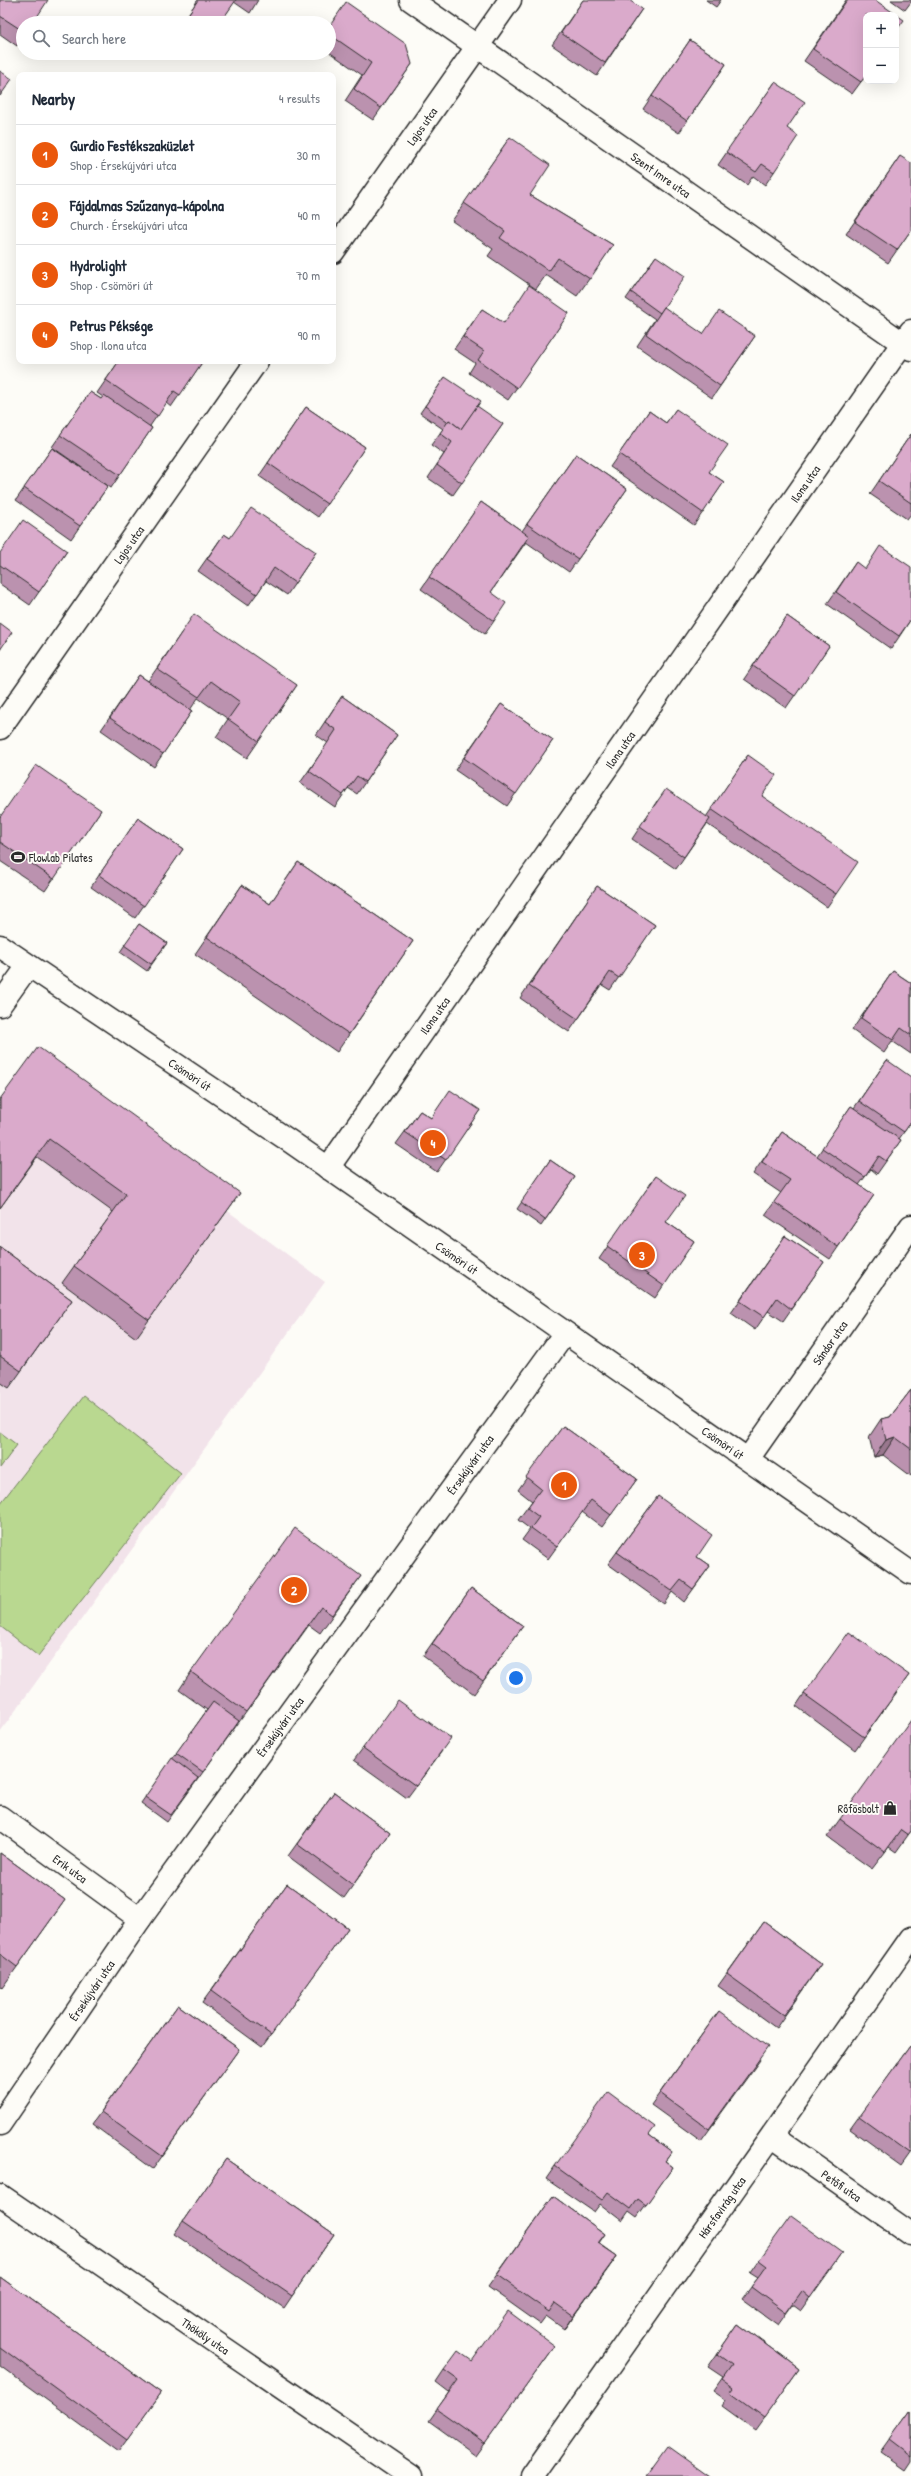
<!DOCTYPE html>
<html lang="en">
<head>
<meta charset="utf-8">
<style>
	body { margin:0; font-family:"Patrick Hand",sans-serif; background:#f2f2f3; color:#1f2937 }
	.controls { position:absolute; right:12px; top:12px; display:grid; overflow:hidden; border-radius:8px; box-shadow:0 4px 16px #0002 }
	.controls button { width:36px; height:36px; display:grid; place-items:center; padding:0; border:0; border-bottom:1px solid #e0e1e3; background:#fff; color:#1f2937; font:20px sans-serif }
	.you { position:absolute; left:516px; top:1678px; width:14px; height:14px; margin:-10px; border:3px solid #fff; border-radius:50%; background:#1a73e8; box-shadow:0 0 0 6px #1a73e833 }
	.badge { display:grid; place-items:center; width:26px; height:26px; border-radius:50%; background:#ea580c; color:#fff; font-size:13px; font-weight:700 }
	.pin { position:absolute; translate:-50% -50%; border:2px solid #fff; box-shadow:0 1px 4px #0006 }
	.list { margin:0; padding:0; list-style:none }
	h2 { display:flex; justify-content:space-between; align-items:center; height:52px; margin:0; padding:0 16px; font-size:17px }
	h2 small { font-size:13px; font-weight:400; color:#747a83 }
	.list li { display:grid; grid-template-columns:26px 1fr auto; gap:12px; align-items:center; box-sizing:border-box; height:60px; padding:0 16px; border-top:1px solid #e0e1e3 }
	.list b { display:block; font-size:15px; white-space:nowrap }
	.list p { margin:0; font-size:13px; white-space:nowrap; color:#747a83 }
	.list em { font-size:13px; font-style:normal; color:#747a83 }
	.icon { flex:none; width:22px; height:22px; fill:none; stroke:currentColor; stroke-width:2; stroke-linecap:round; stroke-linejoin:round }
	.map { position:relative; flex:none; width:911px; height:2476px; overflow:hidden }
	.search { position:absolute; background:#fff; box-shadow:0 4px 16px #0002; left:16px; top:16px; width:320px; height:44px; display:flex; align-items:center; gap:10px; box-sizing:border-box; padding:0 14px; border-radius:22px; color:#747a83; font-size:15px }
	.panel { position:absolute; background:#fff; box-shadow:0 4px 16px #0002; left:16px; top:72px; width:320px; height:292px; border-radius:8px }
	.map>svg:first-child { display:block }
	.built { fill:#f2e3ea }
	.green { fill:#b9d890; stroke:#72825e }
	.lines { fill:none; stroke-linecap:round; stroke-linejoin:round }
	.minor-casing { stroke:#2b2b2b; stroke-width:25 }
	.secondary-casing { stroke:#2b2b2b; stroke-width:25 }
	.minor { stroke:#fdfcf7; stroke-width:22 }
	.secondary { stroke:#fdfcf7; stroke-width:22 }
	.wall { fill:#bb92af; stroke:#2b2b2b }
	.shaded-wall { fill:#99778e; stroke:#2b2b2b }
	.building { fill:#daaacb; stroke:#2b2b2b }
	.labels { text-anchor:middle; dominant-baseline:central; stroke-width:4; stroke-linejoin:round; paint-order:stroke }
	.street-label { font-size:12px; fill:#2b2b2b; stroke:#fdfcf7 }
	.poi-label { font-size:12px; fill:#2b2b2b; stroke:#fdfcf7; text-anchor:start }
</style>
</head>
<body>
<div class="map">
<svg width="911" height="2476" viewBox="0 0 911 2476">
	<rect width="100%" height="100%" fill="#fdfcf7"/>
	<filter id="ink" filterUnits="userSpaceOnUse"><feTurbulence type="fractalNoise" baseFrequency=".025" numOctaves="2"/><feDisplacementMap in="SourceGraphic" scale="8" xChannelSelector="R" yChannelSelector="G"/><feConvolveMatrix kernelMatrix="1 2 1 2 8 2 1 2 1" color-interpolation-filters="sRGB"/></filter>
	<g filter="url(#ink)">
		<!-- built -->
		<polygon class="built" points="26,1064 325,1282 0,1732 0,1100"/>
		<!-- green -->
		<g class="green">
			<polygon points="84,1396 181,1473 38,1656 0,1626 0,1504"/>
			<polygon points="0,1432 17,1445 0,1468"/>
		</g>
		<g class="lines">
			<defs>
				<g id="minor">
					<path id="s1" d="M411 0 911 349"/>
					<path id="s2" d="M333 252 510 0"/>
					<path id="s3" d="M0 728 257 361"/>
					<polyline points="0,1005 28,966"/>
					<path id="s4" d="M328 1168 911 331"/>
					<path id="s5" d="M748 1459 911 1226"/>
					<path id="s6" d="M0 1817 140 1919"/>
					<path id="s7" d="M0 2124 140 1919 565 1333"/>
					<path id="s8" d="M773 2137 911 2234"/>
					<path id="s9" d="M0 2195 411 2476"/>
					<path id="s10" d="M532 2476 911 1938"/>
				</g>
				<g id="secondary">
					<path id="s11" d="M0 946 291 1142 911 1573"/>
				</g>
			</defs>
			<!-- minor casing -->
			<use href="#minor" class="minor-casing"/>
			<!-- secondary casing -->
			<use href="#secondary" class="secondary-casing"/>
			<!-- minor -->
			<use href="#minor" class="minor"/>
			<!-- secondary -->
			<use href="#secondary" class="secondary"/>
		</g>
		<!-- wall -->
		<g class="wall">
			<polygon points="0,0 23,23 23,37 17,46 0,34"/>
			<polygon points="198,0 258,0 250,13 234,2 220,23 182,23"/>
			<polygon points="583,0 642,9 597,76 552,45"/>
			<polygon points="706,0 721,0 716,7"/>
			<polygon points="846,0 866,75 852,94 804,61"/>
			<polygon points="891,0 911,0 911,2 905,10"/>
			<polygon points="329,27 412,64 373,120 345,101 362,75 329,52"/>
			<polygon points="690,40 726,64 679,133 643,109"/>
			<polygon points="775,82 787,128 774,172 765,185 753,176 747,185 718,165"/>
			<polygon points="510,137 530,195 613,245 577,296 546,275 536,289 488,256 493,249 452,221"/>
			<polygon points="900,156 911,230 888,263 846,234"/>
			<polygon points="656,256 660,313 703,334 755,336 712,398 637,346 655,319 626,299"/>
			<polygon points="482,309 503,323 569,313 508,400 469,373 475,363 454,349"/>
			<polygon points="119,361 203,361 171,407 166,403 150,426 152,428 111,488 52,447 90,392 101,399 103,397 97,393"/>
			<polygon points="445,377 468,419 503,424 453,495 428,478 444,454 431,445 443,429 420,413"/>
			<polygon points="306,407 365,447 318,517 259,476"/>
			<polygon points="676,409 709,472 724,482 694,525 610,467 649,411 666,423"/>
			<polygon points="911,434 911,514 907,519 870,494"/>
			<polygon points="52,448 108,486 71,539 16,500"/>
			<polygon points="576,454 627,489 569,572 526,542 491,592 494,621 485,634 421,589 481,502 522,531"/>
			<polygon points="224,534 230,538 316,552 287,595 266,581 248,606 198,571"/>
			<polygon points="67,551 30,605 0,584 0,553"/>
			<polygon points="856,562 911,619 891,649 827,604"/>
			<polygon points="787,616 829,646 786,708 744,679"/>
			<polygon points="182,632 297,685 247,758 216,737 228,719 198,698 190,710 192,711 154,767 101,730 139,675 148,681"/>
			<polygon points="342,696 397,735 357,794 348,788 335,807 300,783 328,743 316,735"/>
			<polygon points="501,704 553,740 507,806 455,770"/>
			<polygon points="748,755 762,796 836,894 827,907 707,824 676,869 632,839 657,801 706,817"/>
			<polygon points="101,810 45,891 0,861 0,817"/>
			<polygon points="138,818 183,849 135,918 91,887"/>
			<polygon points="298,862 413,941 337,1052 195,954 242,885 270,904"/>
			<polygon points="597,886 655,925 610,990 602,985 569,1032 520,998"/>
			<polygon points="139,924 167,943 147,971 120,952"/>
			<polygon points="893,971 911,983 911,1054 892,1041 884,1053 852,1030"/>
			<polygon points="887,1060 911,1122 899,1139 901,1140 877,1174 871,1169 859,1185 874,1195 830,1259 765,1215 781,1193 753,1174 782,1132 817,1156 851,1106 854,1108"/>
			<polygon points="0,1099 240,1193 136,1338 62,1283 113,1212 37,1157 0,1208"/>
			<polygon points="480,1110 437,1172 396,1144 420,1111 431,1118"/>
			<polygon points="550,1160 575,1177 541,1226 517,1209"/>
			<polygon points="656,1176 666,1222 694,1241 655,1298 599,1259"/>
			<polygon points="785,1236 824,1262 783,1321 768,1311 755,1330 731,1313"/>
			<polygon points="0,1247 72,1300 9,1388 0,1382"/>
			<polygon points="911,1390 911,1476 883,1455 874,1457 869,1437 881,1419 890,1417"/>
			<polygon points="563,1426 637,1479 602,1527 582,1512 548,1559 522,1540 530,1529 518,1520 532,1501 518,1490"/>
			<polygon points="658,1496 697,1557 710,1566 684,1602 672,1592 664,1604 608,1564"/>
			<polygon points="361,1576 320,1633 309,1625 167,1822 141,1803 207,1710 179,1690 191,1672"/>
			<polygon points="471,1588 523,1626 474,1694 423,1656"/>
			<polygon points="909,1675 855,1750 796,1706 804,1694"/>
			<polygon points="363,1748 442,1751 407,1798 354,1760"/>
			<polygon points="334,1792 390,1833 344,1898 288,1856"/>
			<polygon points="840,1819 911,1831 896,1852 889,1847 872,1869 827,1837"/>
			<polygon points="0,1853 65,1900 2,1988 0,1986"/>
			<polygon points="287,1884 348,1928 262,2047 202,2003"/>
			<polygon points="764,1922 821,1964 776,2028 718,1986"/>
			<polygon points="178,2005 239,2049 153,2169 92,2124"/>
			<polygon points="719,2011 760,2060 701,2141 651,2105"/>
			<polygon points="910,2046 911,2152 901,2166 850,2129"/>
			<polygon points="649,2135 672,2152 665,2161 673,2167 637,2217 629,2211 622,2221 600,2204 594,2212 546,2179 555,2166"/>
			<polygon points="226,2159 334,2234 284,2308 174,2234"/>
			<polygon points="553,2196 605,2234 599,2243 617,2256 564,2329 546,2316 540,2324 488,2287"/>
			<polygon points="842,2253 801,2310 793,2304 778,2325 742,2299 758,2278 750,2273 759,2260"/>
			<polygon points="0,2277 161,2393 118,2452 0,2366"/>
			<polygon points="738,2324 799,2369 755,2430 722,2406 726,2400 713,2391 723,2377 708,2367"/>
			<polygon points="555,2346 476,2455 429,2421 449,2392 436,2382 444,2370 472,2361"/>
			<polygon points="911,2411 911,2461 905,2470 881,2453"/>
		</g>
		<!-- shaded-wall -->
		<g class="shaded-wall">
			<polygon points="895,1437 883,1455 874,1457 886,1440"/>
			<polygon points="617,2256 608,2269 564,2329 573,2316"/>
		</g>
		<!-- building -->
		<g class="building">
			<polygon points="0,0 48,0 33,23 23,23 23,31 0,16"/>
			<polygon points="198,0 236,0 220,23 185,23 183,22"/>
			<polygon points="583,0 629,0 642,9 605,63 561,33"/>
			<polygon points="847,0 875,0 904,20 896,31 896,15 866,15 866,75 861,82 813,49"/>
			<polygon points="346,2 406,44 412,64 381,108 354,89 371,63 329,34 329,27"/>
			<polygon points="690,40 726,64 687,121 652,96"/>
			<polygon points="0,71 12,79 0,96"/>
			<polygon points="775,82 805,102 787,128 798,136 774,172 762,164 756,172 726,152"/>
			<polygon points="510,137 550,165 530,195 613,245 590,279 558,258 549,271 500,238 505,231 464,203"/>
			<polygon points="900,156 911,163 911,230 897,250 855,222"/>
			<polygon points="656,256 685,276 660,313 631,292"/>
			<polygon points="529,285 569,313 517,388 478,360 484,351 463,337 482,309 504,323"/>
			<polygon points="664,307 703,334 719,311 755,336 720,386 646,334"/>
			<polygon points="119,361 203,361 180,395 174,391 158,416 106,380"/>
			<polygon points="445,377 481,401 461,429 449,420 447,422 425,406"/>
			<polygon points="90,392 101,399 104,395 152,428 120,475 60,435"/>
			<polygon points="477,406 503,424 462,483 437,465 452,442 440,433 449,420 461,429"/>
			<polygon points="306,407 365,447 327,504 268,463"/>
			<polygon points="676,409 728,445 709,472 724,482 703,513 619,454 649,411 666,423"/>
			<polygon points="911,434 911,503 879,481"/>
			<polygon points="52,448 108,486 80,526 24,488"/>
			<polygon points="576,454 627,489 578,559 527,524"/>
			<polygon points="481,502 529,536 491,592 506,603 494,621 429,577"/>
			<polygon points="251,508 316,552 295,583 274,568 257,594 207,559 224,534 230,538"/>
			<polygon points="23,520 67,551 39,592 0,565 0,553"/>
			<polygon points="880,546 911,567 911,619 899,636 836,592 856,562 865,569"/>
			<polygon points="194,614 297,685 259,741 228,719 240,702 211,681 199,697 157,669"/>
			<polygon points="787,616 829,646 795,696 753,666"/>
			<polygon points="0,623 12,632 0,650"/>
			<polygon points="139,675 192,711 163,754 110,718"/>
			<polygon points="342,696 397,735 365,782 357,776 343,795 309,771 336,730 325,722"/>
			<polygon points="501,704 553,740 516,794 464,758"/>
			<polygon points="748,755 776,775 762,796 858,862 836,894 711,809"/>
			<polygon points="36,765 101,810 54,879 0,842 0,817"/>
			<polygon points="666,789 710,819 684,857 640,826"/>
			<polygon points="138,818 183,849 144,906 99,875"/>
			<polygon points="298,862 413,941 349,1034 207,937 242,885 270,904"/>
			<polygon points="597,886 655,925 619,978 610,972 578,1019 529,986"/>
			<polygon points="139,924 167,943 151,964 124,945"/>
			<polygon points="893,971 911,983 911,1035 901,1028 893,1040 861,1018"/>
			<polygon points="38,1047 240,1193 149,1320 74,1266 126,1194 49,1139 0,1208 0,1099"/>
			<polygon points="887,1060 911,1077 911,1122 904,1132 859,1101"/>
			<polygon points="450,1090 480,1110 446,1160 405,1132 420,1111 431,1118"/>
			<polygon points="851,1106 901,1140 886,1161 879,1156 865,1177 822,1148"/>
			<polygon points="782,1132 874,1195 838,1247 774,1202 790,1180 762,1162"/>
			<polygon points="550,1160 575,1177 545,1220 521,1202"/>
			<polygon points="656,1176 685,1196 666,1222 694,1241 664,1286 607,1246"/>
			<polygon points="785,1236 824,1262 791,1309 777,1298 764,1317 740,1301"/>
			<polygon points="0,1247 72,1300 21,1371 0,1356"/>
			<polygon points="911,1390 911,1449 895,1437 886,1440 881,1419 890,1417"/>
			<polygon points="563,1426 637,1479 611,1515 591,1500 557,1547 531,1528 539,1517 527,1508 541,1489 526,1477"/>
			<polygon points="658,1496 712,1535 697,1557 710,1566 693,1589 681,1580 672,1591 617,1552"/>
			<polygon points="295,1528 361,1576 332,1615 321,1607 246,1712 191,1672"/>
			<polygon points="471,1588 523,1626 483,1681 432,1644"/>
			<polygon points="849,1632 909,1675 864,1737 804,1694"/>
			<polygon points="398,1700 451,1738 416,1786 363,1748"/>
			<polygon points="213,1702 239,1721 203,1772 176,1753"/>
			<polygon points="911,1720 911,1831 908,1835 901,1830 885,1852 840,1819"/>
			<polygon points="172,1758 198,1778 171,1815 145,1797"/>
			<polygon points="334,1792 390,1833 353,1885 297,1844"/>
			<polygon points="0,1853 65,1900 17,1967 0,1954"/>
			<polygon points="287,1884 348,1928 271,2035 211,1991"/>
			<polygon points="764,1922 821,1964 784,2015 727,1974"/>
			<polygon points="178,2005 239,2049 162,2156 101,2112"/>
			<polygon points="719,2011 768,2047 709,2129 660,2093"/>
			<polygon points="910,2046 911,2047 911,2152 910,2153 859,2116"/>
			<polygon points="608,2092 655,2127 649,2135 672,2152 665,2161 673,2167 646,2205 638,2199 631,2209 608,2192 602,2200 555,2166"/>
			<polygon points="226,2159 334,2234 292,2296 183,2221"/>
			<polygon points="553,2196 605,2234 598,2243 617,2256 573,2316 555,2303 549,2312 497,2275"/>
			<polygon points="791,2216 842,2253 810,2298 802,2291 786,2313 751,2287 767,2266 759,2260"/>
			<polygon points="0,2277 161,2393 127,2440 0,2347"/>
			<polygon points="508,2311 555,2346 485,2443 437,2409 458,2380 444,2370 458,2351 472,2361"/>
			<polygon points="738,2324 799,2369 764,2418 730,2393 734,2388 722,2379 732,2365 717,2354"/>
			<polygon points="911,2411 911,2456 890,2440"/>
			<polygon points="668,2446 710,2476 646,2476"/>
		</g>
	</g>
	<!-- icons -->
	<defs>
		<symbol id="stadium-bare" viewBox="-9 -9 18 18"><path d="M0-5a6.5 5 0 1 0 0 10a6.5 5 0 1 0 0-10ZM-3.5-1.8h7v3.6h-7Z" fill="#2b2b2b" stroke="#fdfcf7" stroke-width="2.5" paint-order="stroke"/></symbol>
		<symbol id="shop-bare" viewBox="-9 -9 18 18"><path d="M-5-2.5h2.3a2.7 3.5 0 0 1 5.4 0H5L5.5 6h-11ZM-1.5-2.5h3a1.5 2.3 0 0 0-3 0Z" fill="#2b2b2b" stroke="#fdfcf7" stroke-width="2.5" paint-order="stroke"/></symbol>
	</defs>
	<g fill-rule="evenodd">
		<use href="#stadium-bare" x="8" y="847" width="20" height="20"/>
		<use href="#shop-bare" x="880" y="1798" width="20" height="20"/>
	</g>
	<g class="labels">
		<!-- street labels -->
		<g class="street-label">
			<text stroke="none"><textPath href="#s2" startOffset="154">Lajos utca</textPath></text>
			<text stroke="none"><textPath href="#s1" startOffset="305">Szent Imre utca</textPath></text>
			<text stroke="none"><textPath href="#s4" startOffset="834">Ilona utca</textPath></text>
			<text stroke="none"><textPath href="#s3" startOffset="224">Lajos utca</textPath></text>
			<text stroke="none"><textPath href="#s4" startOffset="510">Ilona utca</textPath></text>
			<text stroke="none"><textPath href="#s4" startOffset="186">Ilona utca</textPath></text>
			<text stroke="none"><textPath href="#s11" startOffset="229">Csömöri út</textPath></text>
			<text stroke="none"><textPath href="#s11" startOffset="553">Csömöri út</textPath></text>
			<text stroke="none"><textPath href="#s5" startOffset="142">Sándor utca</textPath></text>
			<text stroke="none"><textPath href="#s11" startOffset="877">Csömöri út</textPath></text>
			<text stroke="none"><textPath href="#s7" startOffset="810">Érsekújvári utca</textPath></text>
			<text stroke="none"><textPath href="#s7" startOffset="486">Érsekújvári utca</textPath></text>
			<text stroke="none"><textPath href="#s6" startOffset="87">Erik utca</textPath></text>
			<text stroke="none"><textPath href="#s7" startOffset="162">Érsekújvári utca</textPath></text>
			<text stroke="none"><textPath href="#s8" startOffset="84">Petőfi utca</textPath></text>
			<text stroke="none"><textPath href="#s10" startOffset="329">Hársfavirág utca</textPath></text>
			<text stroke="none"><textPath href="#s9" startOffset="249">Thököly utca</textPath></text>
		</g>
		<!-- poi labels -->
		<g class="poi-label">
			<text x="29" y="857">Flowlab Pilates</text>
			<text x="879" y="1808" text-anchor="end">Rőfösbolt</text>
		</g>
	</g>
</svg>
<div class="controls">
<button>+</button>
<button>−</button>
</div>
<div class="you"></div>
<div class="pin badge" style="left:564px;top:1485px">1</div>
<div class="pin badge" style="left:294px;top:1590px">2</div>
<div class="pin badge" style="left:642px;top:1255px">3</div>
<div class="pin badge" style="left:433px;top:1143px">4</div>
<div class="search"><svg class="icon" aria-label="search" viewBox="0 0 24 24"><circle cx="10" cy="10" r="6"/><path d="M15 15l6 6"/></svg>Search here</div>
<section class="panel">
<h2>Nearby<small>4 results</small></h2>
<ul class="list">
<li><span class="badge">1</span><div><b>Gurdio Festékszaküzlet</b><p>Shop · Érsekújvári utca</p></div><em>30 m</em></li>
<li><span class="badge">2</span><div><b>Fájdalmas Szűzanya-kápolna</b><p>Church · Érsekújvári utca</p></div><em>40 m</em></li>
<li><span class="badge">3</span><div><b>Hydrolight</b><p>Shop · Csömöri út</p></div><em>70 m</em></li>
<li><span class="badge">4</span><div><b>Petrus Péksége</b><p>Shop · Ilona utca</p></div><em>90 m</em></li>
</ul>
</section>
</div>
</body>
</html>
